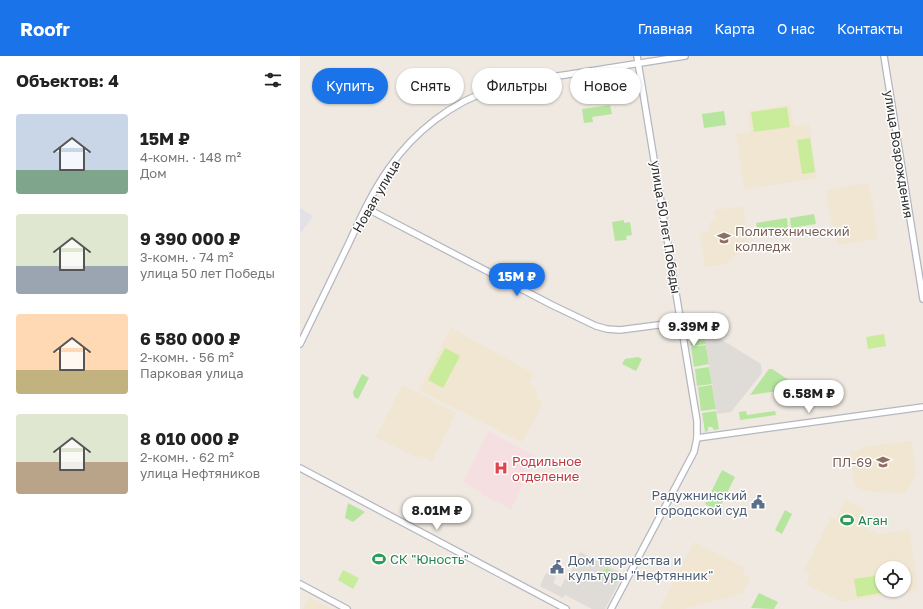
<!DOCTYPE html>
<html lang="ru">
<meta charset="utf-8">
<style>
:root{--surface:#fff;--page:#f6f6f6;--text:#222;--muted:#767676;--accent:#1a73e8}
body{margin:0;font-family:"Golos Text",sans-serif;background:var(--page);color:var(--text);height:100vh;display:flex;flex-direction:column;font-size:15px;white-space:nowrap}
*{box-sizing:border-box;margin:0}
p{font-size:13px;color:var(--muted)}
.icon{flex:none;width:22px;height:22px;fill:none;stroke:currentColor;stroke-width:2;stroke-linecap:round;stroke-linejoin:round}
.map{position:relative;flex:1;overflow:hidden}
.drawer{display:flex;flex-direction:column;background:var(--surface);width:300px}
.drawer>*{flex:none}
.banner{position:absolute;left:12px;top:12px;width:380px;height:36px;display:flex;gap:8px}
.controls{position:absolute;left:575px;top:505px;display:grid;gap:8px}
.controls a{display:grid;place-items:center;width:36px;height:36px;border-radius:50%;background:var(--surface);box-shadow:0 1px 3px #0004;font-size:20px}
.price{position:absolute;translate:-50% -34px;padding:0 9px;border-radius:14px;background:#fff;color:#222;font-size:13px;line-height:26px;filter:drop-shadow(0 1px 2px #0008)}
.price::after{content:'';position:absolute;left:50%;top:24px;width:12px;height:9px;margin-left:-6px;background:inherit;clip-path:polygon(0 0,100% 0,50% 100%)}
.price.active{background:var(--accent);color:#fff}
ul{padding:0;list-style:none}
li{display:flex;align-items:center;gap:12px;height:100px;padding:0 16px}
li span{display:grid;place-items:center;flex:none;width:112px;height:80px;border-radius:4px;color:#555}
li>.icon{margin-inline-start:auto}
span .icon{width:48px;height:48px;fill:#fffc;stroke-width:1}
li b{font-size:17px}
h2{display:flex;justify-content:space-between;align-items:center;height:48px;padding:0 16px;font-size:17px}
.tag{padding:0 14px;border-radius:18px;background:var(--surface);box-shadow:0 1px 3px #0004;font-size:14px;line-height:36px}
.tag.active{background:var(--accent);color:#fff}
header{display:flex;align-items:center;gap:24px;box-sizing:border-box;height:56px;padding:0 20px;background:var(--accent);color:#fff}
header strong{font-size:19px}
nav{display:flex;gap:22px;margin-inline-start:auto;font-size:14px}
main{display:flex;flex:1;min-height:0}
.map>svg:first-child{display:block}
</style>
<header>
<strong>Roofr</strong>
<nav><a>Главная</a><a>Карта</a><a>О нас</a><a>Контакты</a></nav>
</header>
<main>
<section class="drawer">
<h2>Объектов: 4<svg class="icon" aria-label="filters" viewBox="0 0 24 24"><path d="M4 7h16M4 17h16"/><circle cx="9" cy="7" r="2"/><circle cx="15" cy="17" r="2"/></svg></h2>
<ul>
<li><span style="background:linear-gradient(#c9d6e8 70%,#7fa58c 0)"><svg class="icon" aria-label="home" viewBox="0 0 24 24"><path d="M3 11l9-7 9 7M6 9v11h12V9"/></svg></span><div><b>15M ₽</b><p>4-комн. · 148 m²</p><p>Дом</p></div></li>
<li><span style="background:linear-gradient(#dfe7d0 65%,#9aa5b1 0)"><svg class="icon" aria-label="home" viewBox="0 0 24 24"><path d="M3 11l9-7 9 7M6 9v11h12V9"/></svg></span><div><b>9 390 000 ₽</b><p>3-комн. · 74 m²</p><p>улица 50 лет Победы</p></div></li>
<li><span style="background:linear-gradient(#ffd9b3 70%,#c2b280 0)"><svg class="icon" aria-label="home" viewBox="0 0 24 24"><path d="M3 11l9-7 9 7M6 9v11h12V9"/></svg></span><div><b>6 580 000 ₽</b><p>2-комн. · 56 m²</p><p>Парковая улица</p></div></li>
<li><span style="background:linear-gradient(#dfe7d0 60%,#b9a48a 0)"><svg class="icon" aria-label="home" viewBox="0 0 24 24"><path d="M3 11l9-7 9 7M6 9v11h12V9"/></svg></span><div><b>8 010 000 ₽</b><p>2-комн. · 62 m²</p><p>улица Нефтяников</p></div></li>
</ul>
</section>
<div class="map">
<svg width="623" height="553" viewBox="0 0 623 553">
<rect width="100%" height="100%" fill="#efe9e1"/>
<path fill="#e3e1e8" d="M0 152 13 160 0 178Z"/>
<g fill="#f0e6d1" fill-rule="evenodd">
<path d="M490 49 494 70 509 68 517 122 446 133 444 129 436 79 437 78 451 76 448 55Z"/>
<path d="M568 127 570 133 578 183 538 189 535 170H532L526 134Z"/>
<path d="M443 150 448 187 426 208 405 211 400 177 410 176 409 168 413 164H416L415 154Z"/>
<path d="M151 272 234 318 229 327 237 336V342L243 348 222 386 119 334Z"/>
<path d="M102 329 156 357 132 405 120 399 118 402 76 381Z"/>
<path d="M611 385 616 417 605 438 565 435 555 429 550 395 561 394 562 391Z"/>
<path d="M545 444 564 453 557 467 578 478 609 473 618 534 542 546 506 528 511 519 504 515 531 461 536 462ZM582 512H604V534H582Z"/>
<path d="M394 486 445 512 443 518 450 521 443 537 384 553H360Z"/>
<path d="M9 541 32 553H3Z"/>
</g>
<path fill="#f5dfe0" d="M188 375 237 401 211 453 181 438 182 436 166 428 164 424Z"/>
<g fill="#b6e59e">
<path d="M310 49 312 58 292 61 293 66 284 67 282 53Z"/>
<path d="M424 55 426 69 404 72 402 58Z"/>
<path d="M514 158 516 168 491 172 490 162Z"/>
<path d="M487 162 488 173 458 177 456 167Z"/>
<path d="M324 164V167L330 166 332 179 326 180 327 184 315 185 312 166Z"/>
<path d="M386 258 418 278V282L405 284 406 288 391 290Z"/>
<path d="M406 289 409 308 394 311 391 291Z"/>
<path d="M338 301 342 303 336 315 322 308 325 303Z"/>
<path d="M409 311 412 328 397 330 395 313Z"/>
<path d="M469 313H472L501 332 450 339Z"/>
<path d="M62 318 69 322 58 343 54 341 53 336Z"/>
<path d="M412 329 416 353 401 355 398 331Z"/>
<path d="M416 355 419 373 414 374 412 371H408V375L405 376 402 357Z"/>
<path d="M446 355 447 359 475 355 476 359 440 364 439 356Z"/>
<path d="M422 414 435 421 418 455 405 448Z"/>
<path d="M48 447 65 456 53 466 45 462Z"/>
<path d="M485 454 492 458 482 478 475 474Z"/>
<path d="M307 512 320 519 316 528 296 518V517Z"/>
<path d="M459 537 478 546 474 553 451 552Z"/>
</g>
<g fill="#c9ec9a">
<path d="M487 51 490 71 454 76 451 56Z"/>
<path d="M510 82 515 116 502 118 497 84Z"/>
<path d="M584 278 586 290 568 293 566 281Z"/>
<path d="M145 292 160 300 143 332 128 324Z"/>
<path d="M43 514 59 522 53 533 38 524Z"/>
<path d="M582 519V534H592V535L557 541 554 523Z"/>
</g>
<g fill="#dfdcd8" fill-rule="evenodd">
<path d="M419 282 461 308 462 317 431 356 417 358 405 284Z"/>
<path d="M280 496 321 517 323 519 305 553H292L265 539 263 542 240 530 246 517 256 521 253 527 261 531 265 523 267 524ZM307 512 320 519 316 528 296 518Z"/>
</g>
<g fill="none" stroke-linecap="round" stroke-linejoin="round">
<g stroke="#b4b7c1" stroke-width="8">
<g id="minor">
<path d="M584 0 623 243"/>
<path d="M66 152 252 249 296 270 307 273 320 274 381 266"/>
<path d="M0 288C16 255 32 222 48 189 60 163 72 136 89 112 114 76 152 46 194 33 219 25 246 22 271 18 309 12 347 6 385 0"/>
<path d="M397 382 623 351"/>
<path d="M0 412 266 553"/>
<path d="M0 528 47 553"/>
<path d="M311 553 394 396 397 382V365L337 0"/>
</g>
</g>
<use href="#minor" stroke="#fff" stroke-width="5.5"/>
</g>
<defs>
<g id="university-bare" transform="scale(1.08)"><path d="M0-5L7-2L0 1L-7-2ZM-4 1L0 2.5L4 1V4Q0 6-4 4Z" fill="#8d6e63" stroke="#fff" stroke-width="2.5" paint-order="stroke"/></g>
<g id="hospital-bare" transform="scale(1.08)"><path d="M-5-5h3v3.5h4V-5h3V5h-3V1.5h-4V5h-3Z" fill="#e0444e" stroke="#fff" stroke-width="2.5" paint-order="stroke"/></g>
<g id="civic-bare" transform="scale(1.08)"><path d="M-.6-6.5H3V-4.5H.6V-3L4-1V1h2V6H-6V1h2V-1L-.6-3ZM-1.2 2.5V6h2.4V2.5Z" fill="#5c6f8a" stroke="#fff" stroke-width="2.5" paint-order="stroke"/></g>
<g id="stadium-bare" transform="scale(1.08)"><path d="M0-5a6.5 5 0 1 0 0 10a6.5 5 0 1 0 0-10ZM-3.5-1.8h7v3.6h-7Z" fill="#2e9e5b" stroke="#fff" stroke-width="2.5" paint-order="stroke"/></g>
</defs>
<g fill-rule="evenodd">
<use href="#university-bare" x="424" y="182"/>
<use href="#university-bare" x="583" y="406"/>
<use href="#hospital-bare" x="201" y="412"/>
<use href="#civic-bare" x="458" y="446"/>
<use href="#stadium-bare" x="547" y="464"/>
<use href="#stadium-bare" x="79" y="503"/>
<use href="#civic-bare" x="257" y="511"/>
</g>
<g text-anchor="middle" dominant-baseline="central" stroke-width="3" stroke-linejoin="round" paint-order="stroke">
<g font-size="13" fill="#2e2e2e" stroke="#fff">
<text transform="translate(599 98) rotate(81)">улица Возрождения</text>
<text transform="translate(76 140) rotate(-60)">Новая улица</text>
<text transform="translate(366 171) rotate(81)">улица 50 лет Победы</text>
</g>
<g font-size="13" fill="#785e54" stroke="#fff" text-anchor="start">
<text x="435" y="175">Политехнический<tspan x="435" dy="15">колледж</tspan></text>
<text x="572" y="406" text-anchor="end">ПЛ-69</text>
</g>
<g font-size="13" fill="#be3a42" stroke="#fff" text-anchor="start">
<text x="212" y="405">Родильное<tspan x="212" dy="15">отделение</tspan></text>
</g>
<g font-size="13" fill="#4e5e75" stroke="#fff" text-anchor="end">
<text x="447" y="439">Радужнинский<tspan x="447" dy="15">городской суд</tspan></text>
<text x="268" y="504" text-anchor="start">Дом творчества и<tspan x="268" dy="15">культуры "Нефтянник"</tspan></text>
</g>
<g font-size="13" fill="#27864d" stroke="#fff" text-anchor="start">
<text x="558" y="464">Аган</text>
<text x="90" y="503">СК "Юность"</text>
</g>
</g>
</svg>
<div class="controls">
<a><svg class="icon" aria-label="locate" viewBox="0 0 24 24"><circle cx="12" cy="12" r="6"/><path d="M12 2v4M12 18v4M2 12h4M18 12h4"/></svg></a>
</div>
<b class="price active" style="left:217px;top:241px">15M ₽</b>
<b class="price" style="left:394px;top:291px">9.39M ₽</b>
<b class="price" style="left:509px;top:358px">6.58M ₽</b>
<b class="price" style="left:137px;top:475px">8.01M ₽</b>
<div class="banner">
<a class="tag active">Купить</a>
<a class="tag">Снять</a>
<a class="tag">Фильтры</a>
<a class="tag">Новое</a>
</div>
</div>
</main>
